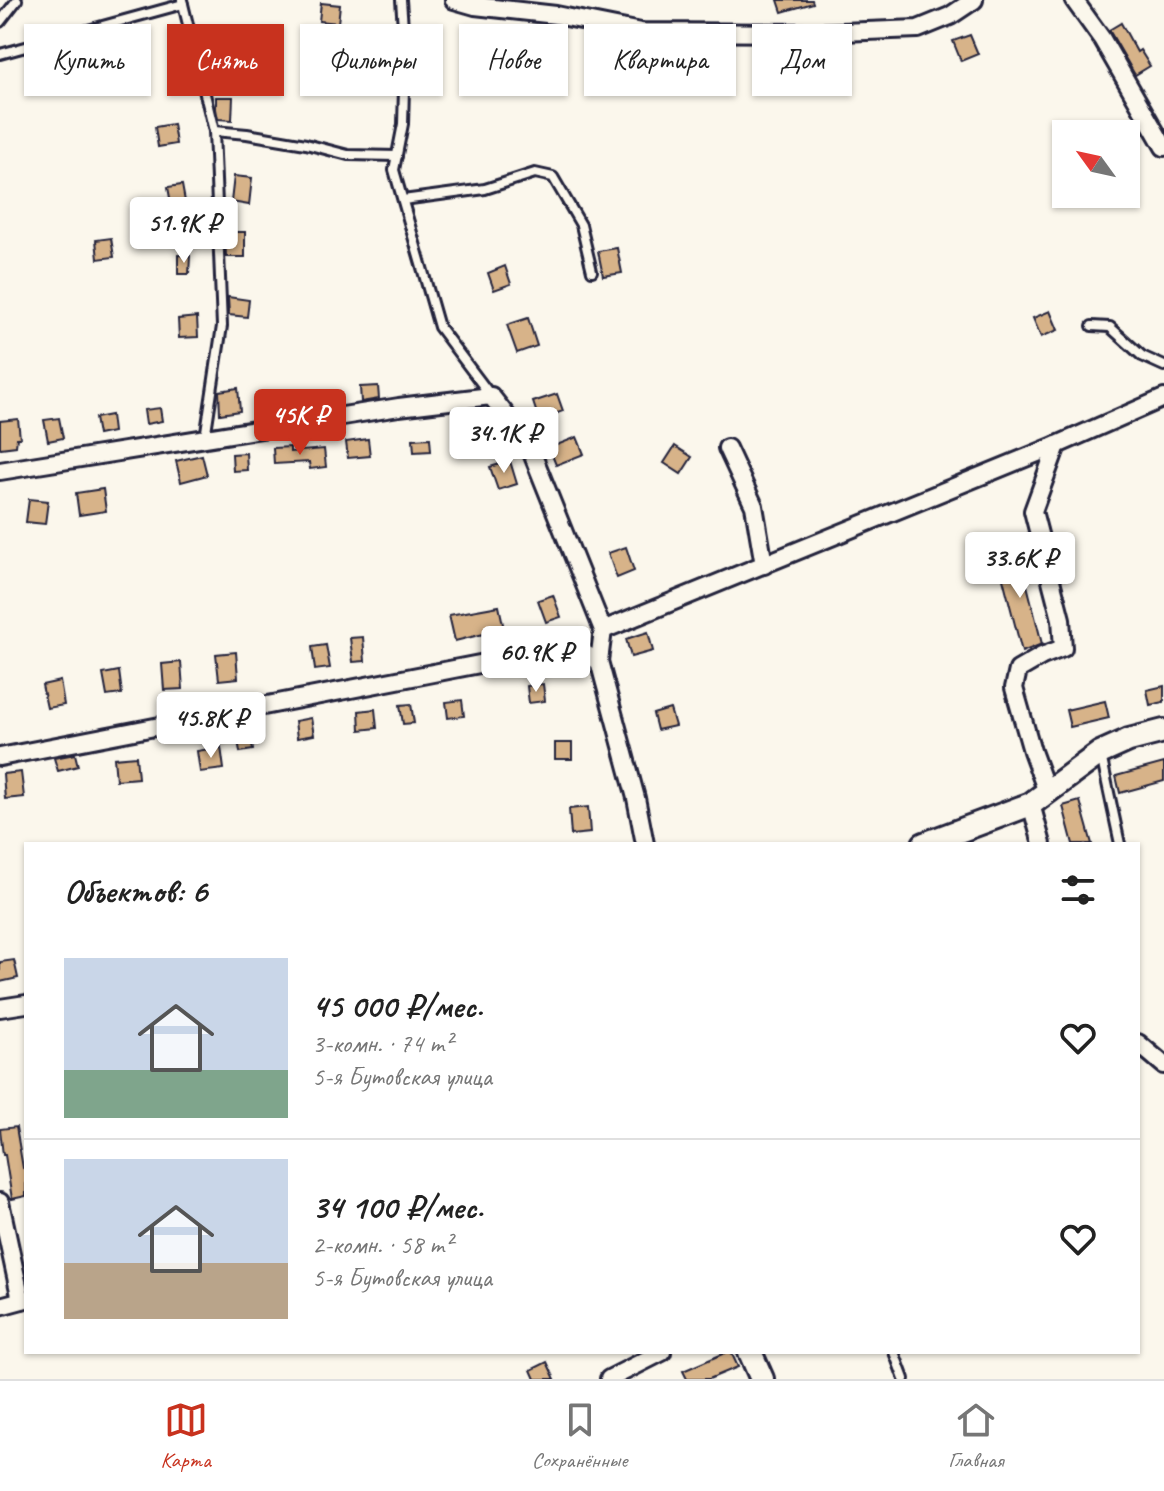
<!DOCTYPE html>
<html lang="ru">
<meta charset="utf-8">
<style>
:root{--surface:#fff;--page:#f2f2f2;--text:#222;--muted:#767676;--line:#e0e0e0;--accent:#c8321e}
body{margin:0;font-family:Caveat,sans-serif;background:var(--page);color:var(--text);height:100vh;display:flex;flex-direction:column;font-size:30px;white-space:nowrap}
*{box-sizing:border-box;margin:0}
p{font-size:26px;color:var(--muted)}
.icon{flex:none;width:44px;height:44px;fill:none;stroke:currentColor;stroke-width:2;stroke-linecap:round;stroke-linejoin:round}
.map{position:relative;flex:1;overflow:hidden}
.panel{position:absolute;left:24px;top:842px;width:1116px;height:512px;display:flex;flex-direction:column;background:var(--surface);border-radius:0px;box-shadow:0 2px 6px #0004}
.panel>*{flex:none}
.top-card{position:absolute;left:24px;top:24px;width:1116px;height:72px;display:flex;gap:16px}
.needle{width:52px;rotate:303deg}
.controls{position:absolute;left:1052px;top:120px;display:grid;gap:16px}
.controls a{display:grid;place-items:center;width:88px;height:88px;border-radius:0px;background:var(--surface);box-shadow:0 2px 6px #0004;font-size:40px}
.price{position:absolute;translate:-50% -68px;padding:0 18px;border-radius:8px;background:#fff;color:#222;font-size:26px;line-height:52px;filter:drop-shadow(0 2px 4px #0008)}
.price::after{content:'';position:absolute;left:50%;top:48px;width:24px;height:18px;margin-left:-12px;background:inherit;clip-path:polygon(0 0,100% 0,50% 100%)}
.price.active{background:var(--accent);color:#fff}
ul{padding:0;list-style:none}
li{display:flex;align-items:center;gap:24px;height:200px;padding:0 40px}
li+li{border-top:2px solid var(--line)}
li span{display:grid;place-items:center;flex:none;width:224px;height:160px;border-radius:0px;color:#555}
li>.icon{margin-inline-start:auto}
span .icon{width:96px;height:96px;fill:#fffc;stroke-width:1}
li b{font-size:34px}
h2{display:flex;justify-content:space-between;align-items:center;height:96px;padding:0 40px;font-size:34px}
.pill{padding:0 28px;border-radius:0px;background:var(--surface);box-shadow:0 2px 6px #0004;font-size:28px;line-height:72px}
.pill.active{background:var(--accent);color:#fff}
.dock{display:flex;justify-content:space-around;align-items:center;height:112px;border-top:2px solid var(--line);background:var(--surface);font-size:22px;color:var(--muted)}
.dock a{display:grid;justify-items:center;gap:4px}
.dock .active{color:var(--accent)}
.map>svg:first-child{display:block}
</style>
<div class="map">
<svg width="1164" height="1379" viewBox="0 0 1164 1379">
<rect width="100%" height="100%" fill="#fbf7ec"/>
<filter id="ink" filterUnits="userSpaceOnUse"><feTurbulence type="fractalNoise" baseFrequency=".0125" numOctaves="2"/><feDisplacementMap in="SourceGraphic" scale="16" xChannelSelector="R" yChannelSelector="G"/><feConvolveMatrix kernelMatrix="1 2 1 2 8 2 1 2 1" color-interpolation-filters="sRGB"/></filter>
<g filter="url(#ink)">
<g fill="#d7b389" stroke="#22223b" stroke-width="2">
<path d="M778 0H812L813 3 782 12Z"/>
<path d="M321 3 340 5 338 23 319 21Z"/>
<path d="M1121 23 1137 52 1140 50 1150 66 1135 75 1109 30Z"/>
<path d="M143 35 147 50 131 55 127 40Z"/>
<path d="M970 35 978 54 961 61 953 41Z"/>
<path d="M68 53 74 78 54 83 48 58Z"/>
<path d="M216 97H233L232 120 218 119 216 109Z"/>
<path d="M173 124 176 144 158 147 155 127Z"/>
<path d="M234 176 252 178 249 205 231 202Z"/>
<path d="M182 185 186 207 172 209 168 187Z"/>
<path d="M225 232H245V257H226Z"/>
<path d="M111 238 114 257 98 259 96 240Z"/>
<path d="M617 248 622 273 603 276 598 251Z"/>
<path d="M178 255 190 256 189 274H178Z"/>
<path d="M505 266 511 284 494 290 488 273Z"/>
<path d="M228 297 249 300 247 317 229 315Z"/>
<path d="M1050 311 1058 330 1041 337 1033 318Z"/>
<path d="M197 317 198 337 179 338 178 319Z"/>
<path d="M528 318 537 346 517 353 507 325Z"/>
<path d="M378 386 379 399 361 402 360 387Z"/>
<path d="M238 388 240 411 220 414 219 391Z"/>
<path d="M557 394 563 411 539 420 533 402Z"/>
<path d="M160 408 162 421 146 424 144 410Z"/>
<path d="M469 410 474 438 460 440 455 413Z"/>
<path d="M111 415 113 432 98 435 95 418Z"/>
<path d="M59 418 63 438 48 441 44 420Z"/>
<path d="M18 419 20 438H17L16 446 0 448V421Z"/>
<path d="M577 437 584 454 556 465 549 448Z"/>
<path d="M430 438 431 451 414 452 413 439Z"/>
<path d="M368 439 370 456 348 458 346 442Z"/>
<path d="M675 446 692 457 681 474 664 463Z"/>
<path d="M290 447V452L324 449 326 467 310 469 309 462 274 464 273 448Z"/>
<path d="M246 453 247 470 233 471 232 454Z"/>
<path d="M202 455 207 475 181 482 176 461Z"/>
<path d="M510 461 517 484 498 490 490 467Z"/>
<path d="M103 489 106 511 79 515 76 493Z"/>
<path d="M29 499 48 501 45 524 26 522Z"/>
<path d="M626 547 634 571 617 578 608 553Z"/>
<path d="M1018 550 1042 644 1022 652 997 555Z"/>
<path d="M553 595 561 617 546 622 538 600Z"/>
<path d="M499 606 504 629 455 641 449 615Z"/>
<path d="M648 632 653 651 631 657 626 639Z"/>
<path d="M363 637 365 661 353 662 350 638Z"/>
<path d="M326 645 330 668 315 670 312 647Z"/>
<path d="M236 652 238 678 219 680 216 654Z"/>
<path d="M181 662 183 689 164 690 162 664Z"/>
<path d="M119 671 122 694 107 696 103 674Z"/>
<path d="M60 681 64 705 47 708 42 685Z"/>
<path d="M543 684 545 701 529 703 527 686Z"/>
<path d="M1164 686V702L1150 705 1147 690Z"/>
<path d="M462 700 464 716 448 718 446 702Z"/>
<path d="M1105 701 1109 718 1070 727 1066 710Z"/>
<path d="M411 704 414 723 403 724 400 705Z"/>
<path d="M375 709 377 728 360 730 359 711Z"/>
<path d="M670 709 675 726 657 730 653 714Z"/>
<path d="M311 718 314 735 297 738 295 721Z"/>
<path d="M249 726 253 750 240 752 236 728Z"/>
<rect x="555" y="743" width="17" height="16"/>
<path d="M221 747 224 769 200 772 197 751Z"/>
<path d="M75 754 78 766 58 771 54 758Z"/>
<path d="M136 756 138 778 116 780 114 758Z"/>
<path d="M1164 763V781L1120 793 1116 776Z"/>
<path d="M21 772 24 797 5 799 3 774Z"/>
<path d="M1080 801 1092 844H1073L1063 806Z"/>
<path d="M588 807 590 833 571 835 569 809Z"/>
<path d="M14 960 18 978 0 982V962Z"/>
<path d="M16 1127 23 1168 26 1167V1196L12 1199 5 1155H3L0 1129Z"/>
<path d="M727 1352H731L738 1367 709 1379H687L683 1371Z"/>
<path d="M547 1362 555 1379H535L531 1370Z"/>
</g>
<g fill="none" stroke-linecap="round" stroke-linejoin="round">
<g stroke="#22223b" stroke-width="14">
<g id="lane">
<path d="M182 0 214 131 222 326 205 438"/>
<path d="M401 0 405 54 403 124 394 170 439 327 491 396"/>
<path d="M0 22 17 0"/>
<path d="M0 54 183 4"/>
<path d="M214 131 247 134 306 144 348 155 397 156"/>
<path d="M403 200 485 189 535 173 553 177 581 225 592 271"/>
<path d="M1092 326 1110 327 1142 356 1164 366"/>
<path d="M1101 755 1120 844"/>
<path d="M894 1352 904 1379"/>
</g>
</g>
<g stroke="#22223b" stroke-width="22">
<g id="street">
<path d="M454 0 475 6 556 15 641 32 815 33 918 29 950 16 974 0"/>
<path d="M1074 0 1102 39 1164 147"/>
<path d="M727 448 754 506 764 565"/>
<path d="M0 471 399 407 491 396 528 443 603 630 599 661 636 798 645 844"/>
<path d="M603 630 1057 445 1164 398"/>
<path d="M0 757 557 649 579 651 599 661"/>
<path d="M1047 792 1032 751 1014 688 1018 670 1042 656 1063 648 1061 619 1033 511 1057 445"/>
<path d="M1031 804 1042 844"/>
<path d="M0 1008 26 1004"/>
<path d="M1138 1043 1164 1065"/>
<path d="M0 1202 21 1300"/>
<path d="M0 1306 26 1299"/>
<path d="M609 1379 662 1352"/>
</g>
</g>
<g stroke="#22223b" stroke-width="28">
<g id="secondary">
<path d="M924 844 1031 804 1100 753 1129 740 1164 731"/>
<path d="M750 1352 762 1379"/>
</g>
</g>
<use href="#lane" stroke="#fbf7ec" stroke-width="8"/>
<use href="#street" stroke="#fbf7ec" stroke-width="16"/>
<use href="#secondary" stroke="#fbf7ec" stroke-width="22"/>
</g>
</g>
</svg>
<div class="controls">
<a><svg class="needle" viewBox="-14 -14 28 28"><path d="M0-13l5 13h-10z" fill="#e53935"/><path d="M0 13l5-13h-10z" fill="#767676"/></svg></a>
</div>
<b class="price" style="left:184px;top:265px">51.9K ₽</b>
<b class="price active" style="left:300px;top:457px">45K ₽</b>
<b class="price" style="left:504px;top:475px">34.1K ₽</b>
<b class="price" style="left:1020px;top:600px">33.6K ₽</b>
<b class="price" style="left:536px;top:694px">60.9K ₽</b>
<b class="price" style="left:211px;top:760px">45.8K ₽</b>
<div class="top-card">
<a class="pill">Купить</a>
<a class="pill active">Снять</a>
<a class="pill">Фильтры</a>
<a class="pill">Новое</a>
<a class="pill">Квартира</a>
<a class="pill">Дом</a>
</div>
<section class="panel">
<h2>Объектов: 6<svg class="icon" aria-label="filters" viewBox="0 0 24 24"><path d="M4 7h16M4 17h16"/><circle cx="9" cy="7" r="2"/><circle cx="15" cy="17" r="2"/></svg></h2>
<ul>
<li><span style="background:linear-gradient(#c9d6e8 70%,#7fa58c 0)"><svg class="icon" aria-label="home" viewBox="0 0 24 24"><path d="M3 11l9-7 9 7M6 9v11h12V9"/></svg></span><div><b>45 000 ₽/мес.</b><p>3-комн. · 74 m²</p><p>5-я Бутовская улица</p></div><svg class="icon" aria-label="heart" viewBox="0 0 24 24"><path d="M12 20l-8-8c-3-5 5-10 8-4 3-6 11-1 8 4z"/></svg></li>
<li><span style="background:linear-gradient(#c9d6e8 65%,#b9a48a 0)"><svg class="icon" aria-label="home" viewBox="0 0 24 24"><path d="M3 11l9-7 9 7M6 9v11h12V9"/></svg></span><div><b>34 100 ₽/мес.</b><p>2-комн. · 58 m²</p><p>5-я Бутовская улица</p></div><svg class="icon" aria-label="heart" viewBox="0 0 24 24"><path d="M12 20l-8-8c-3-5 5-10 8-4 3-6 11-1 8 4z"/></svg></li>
</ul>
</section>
</div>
<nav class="dock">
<a class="active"><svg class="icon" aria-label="map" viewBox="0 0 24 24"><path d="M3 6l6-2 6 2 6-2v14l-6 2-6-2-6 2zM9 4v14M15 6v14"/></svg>Карта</a>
<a><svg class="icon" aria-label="saved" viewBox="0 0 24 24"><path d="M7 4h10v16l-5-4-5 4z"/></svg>Сохранённые</a>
<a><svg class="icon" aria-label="home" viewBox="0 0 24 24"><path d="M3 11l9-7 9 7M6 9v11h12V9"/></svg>Главная</a>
</nav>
